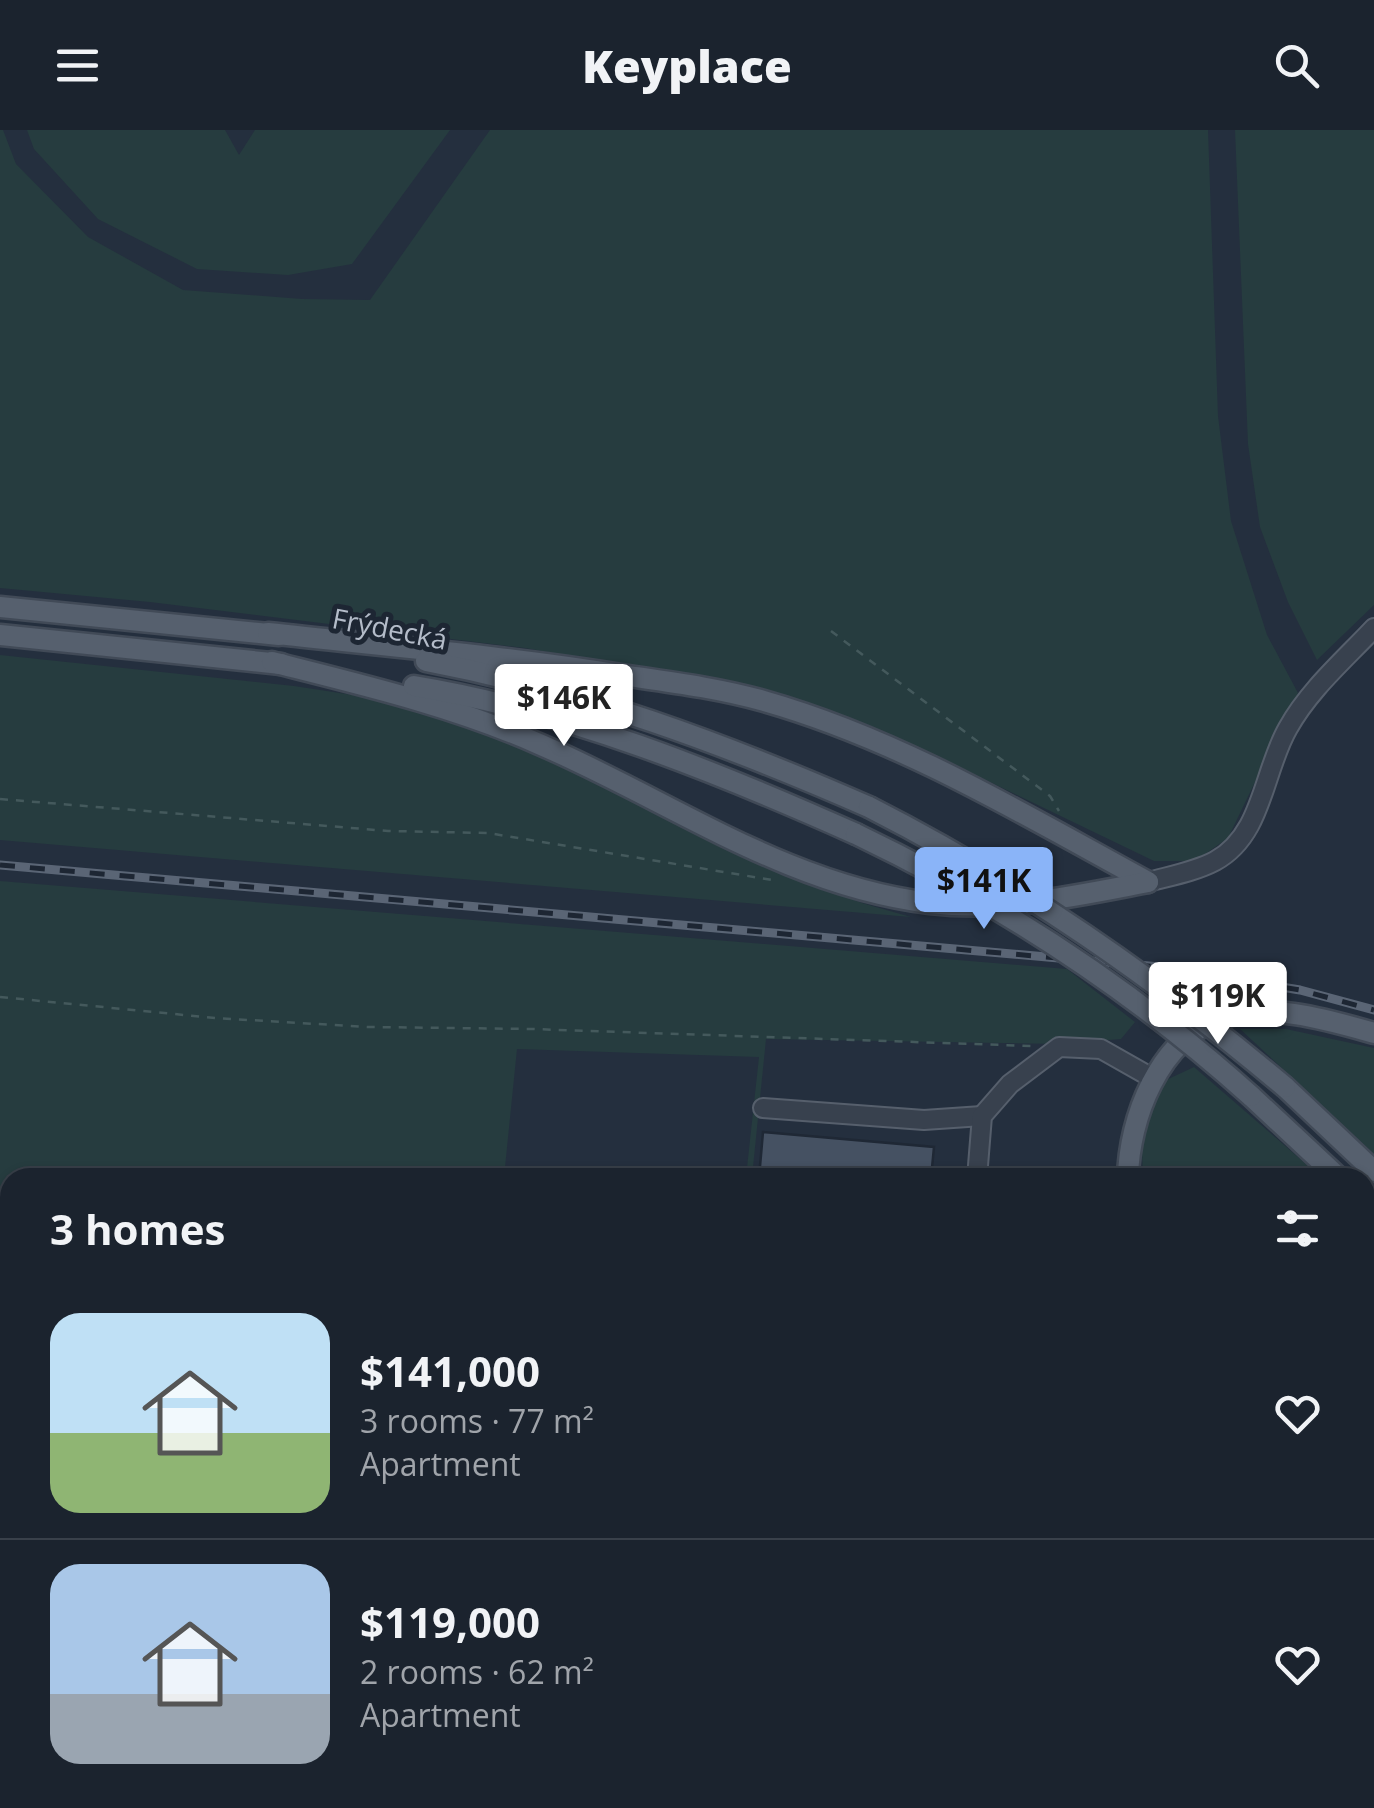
<!DOCTYPE html>
<meta charset="utf-8">
<style>
:root{--surface:#1b232e;--page:#282f3a;--text:#f1f3f6;--muted:#a0a4aa;--line:#39404a;--accent:#8ab4f8}
body{margin:0;font-family:"Open Sans",sans-serif;background:var(--page);color:var(--text);height:100vh;display:flex;flex-direction:column;font-size:38px;white-space:nowrap}
*{box-sizing:border-box;margin:0}
p{font-size:32px;color:var(--muted)}
.icon{flex:none;width:55px;height:55px;fill:none;stroke:currentColor;stroke-width:2;stroke-linecap:round;stroke-linejoin:round}
.map{position:relative;flex:1;overflow:hidden}
.drawer{position:absolute;left:0px;top:1038px;width:1375px;height:642px;display:flex;flex-direction:column;background:var(--surface);border-radius:30px 30px 0 0;box-shadow:0 2px 8px #0004,0 0 0 2px var(--line)}
.drawer>*{flex:none}
.price{position:absolute;translate:-50% -85px;padding:0 22px;border-radius:10px;background:#fff;color:#222;font-size:32px;line-height:65px;filter:drop-shadow(0 2px 5px #0008)}
.price::after{content:'';position:absolute;left:50%;top:60px;width:30px;height:22px;margin-left:-15px;background:inherit;clip-path:polygon(0 0,100% 0,50% 100%)}
.price.current{background:var(--accent);color:#111}
ul{padding:0;list-style:none}
li{display:flex;align-items:center;gap:30px;height:250px;padding:0 50px}
li+li{border-top:2px solid var(--line)}
li span{display:grid;place-items:center;flex:none;width:280px;height:200px;border-radius:30px;color:#555}
li>.icon{margin-inline-start:auto}
span .icon{width:120px;height:120px;fill:#fffc;stroke-width:1}
li b{font-size:42px}
h2{display:flex;justify-content:space-between;align-items:center;height:120px;padding:0 50px;font-size:42px}
header{display:flex;justify-content:space-between;align-items:center;height:130px;padding:0 50px;background:var(--surface);font-size:45px;font-weight:800}
.map>svg:first-child{display:block}
</style>
<header><svg class="icon" aria-label="menu" viewBox="0 0 24 24"><path d="M4 6h16M4 12h16M4 18h16"/></svg>Keyplace<svg class="icon" aria-label="search" viewBox="0 0 24 24"><circle cx="10" cy="10" r="6"/><path d="M15 15l6 6"/></svg></header>
<div class="map">
<svg width="1374" height="1678" viewBox="0 0 1374 1678">
<rect width="100%" height="100%" fill="#242f3e"/>
<g fill="#263c3f">
<path d="M0 0H3L16 34 88 107 183 160 302 169 370 170 490 0H1208L1218 286 1231 391 1267 505 1298 563 1228 708 1195 731H1154L934 625 778 563 525 518 150 472 0 458Z"/>
<path d="M27 0H225L239 25 255 0H450L352 134 288 145 197 139 98 89 34 19Z"/>
<path d="M1235 0H1374V475L1317 530 1288 472 1260 397 1248 314Z"/>
<path d="M0 525 294 556 392 571 455 587 797 748 862 773 911 787 0 710Z"/>
<path d="M0 751 1067 839 1135 892 1121 909 1059 914 766 909 752 1047H746L759 927 517 919 504 1047 10 1048V1670H1018L1020 1678H0Z"/>
<path d="M1240 899H1286L1374 918V1024Z"/>
<path d="M1194 937 1321 1047H1143L1141 999 1162 952Z"/>
<path d="M1365 1089 1374 1099V1346L1365 1343Z"/>
<path d="M1365 1369 1374 1373V1549L1365 1547Z"/>
</g>
<path fill="#455162" stroke="#1f2835" stroke-width="2.5" d="M763 1002 934 1017 931 1048H759Z"/>
<g fill="none" stroke-linecap="round" stroke-linejoin="round">
<g stroke="#565f6c" stroke-width="22">
<g id="minor">
<path d="M1148 752C1170 746 1194 742 1215 731 1263 705 1263 641 1288 598 1309 560 1345 529 1374 498"/>
<path d="M763 978 924 990 982 986"/>
<path d="M977 1048 982 986 1010 954 1059 917 1101 919 1154 949"/>
<path d="M1247 1670 1261 1678"/>
</g>
</g>
<g stroke="#414a57" stroke-width="25">
<g id="major">
<path d="M0 477 279 505"/>
<path d="M268 503C386 516 505 526 622 545 670 552 718 558 764 571 901 610 1023 684 1148 752"/>
<path d="M0 505 281 534"/>
<path d="M426 531C583 561 723 613 869 677"/>
<path d="M272 532C363 555 453 576 539 614 669 670 787 756 930 773 1004 782 1075 766 1148 752"/>
<path d="M414 556C567 581 715 641 856 704"/>
<path d="M1285 957 1374 1041"/>
<path d="M1251 966 1339 1048"/>
<path d="M1128 1048C1129 988 1159 909 1221 888 1268 872 1328 890 1374 903"/>
<path d="M1365 1071 1374 1079"/>
<path d="M1365 1357 1374 1360"/>
</g>
</g>
<g stroke="#44595c" stroke-width="2.5" stroke-dasharray="8 8" stroke-linecap="butt">
<path d="M831 501 1050 666 1059 681"/>
<path d="M0 669 388 701 488 703 778 751"/>
<path d="M0 867 215 888 368 897 532 899 1032 916"/>
<path d="M0 1487 10 1488"/>
<path d="M0 1614 10 1620"/>
<path d="M87 1670 99 1678"/>
<path d="M940 1670 946 1678"/>
</g>
<use href="#minor" stroke="#38414e" stroke-width="18"/>
<use href="#major" stroke="#56606e" stroke-width="20"/>
<g stroke="#5a6575" stroke-width="9">
<path id="rail" d="M0 735 1160 837 1300 860 1374 880"/>
</g>
<use href="#rail" stroke="#1d2633" stroke-width="5" stroke-dasharray="15" stroke-linecap="butt"/>
<g stroke="#414a57" stroke-width="25" stroke-linecap="butt">
<g id="major-bridge">
<path d="M869 677C1022 755 1154 847 1285 957"/>
<path d="M856 704C1000 773 1132 859 1251 966"/>
</g>
</g>
<use href="#major-bridge" stroke="#56606e" stroke-width="20"/>
</g>
<g text-anchor="middle" dominant-baseline="central" stroke-width="10" stroke-linejoin="round" paint-order="stroke">
<g font-size="28" fill="#b4bcc9" stroke="#1d2633">
<text transform="translate(390 498) rotate(11)">Frýdecká</text>
</g>
</g>
</svg>
<b class="price" style="left:564px;top:619px">$146K</b>
<b class="price current" style="left:984px;top:802px">$141K</b>
<b class="price" style="left:1218px;top:917px">$119K</b>
<section class="drawer">
<h2>3 homes<svg class="icon" aria-label="filters" viewBox="0 0 24 24"><path d="M4 7h16M4 17h16"/><circle cx="9" cy="7" r="2"/><circle cx="15" cy="17" r="2"/></svg></h2>
<ul>
<li><span style="background:linear-gradient(#bfe0f5 60%,#8fb573 0)"><svg class="icon" aria-label="home" viewBox="0 0 24 24"><path d="M3 11l9-7 9 7M6 9v11h12V9"/></svg></span><div><b>$141,000</b><p>3 rooms · 77 m²</p><p>Apartment</p></div><svg class="icon" aria-label="heart" viewBox="0 0 24 24"><path d="M12 20l-8-8c-3-5 5-10 8-4 3-6 11-1 8 4z"/></svg></li>
<li><span style="background:linear-gradient(#a9c7e8 65%,#9aa5b1 0)"><svg class="icon" aria-label="home" viewBox="0 0 24 24"><path d="M3 11l9-7 9 7M6 9v11h12V9"/></svg></span><div><b>$119,000</b><p>2 rooms · 62 m²</p><p>Apartment</p></div><svg class="icon" aria-label="heart" viewBox="0 0 24 24"><path d="M12 20l-8-8c-3-5 5-10 8-4 3-6 11-1 8 4z"/></svg></li>
</ul>
</section>
</div>
